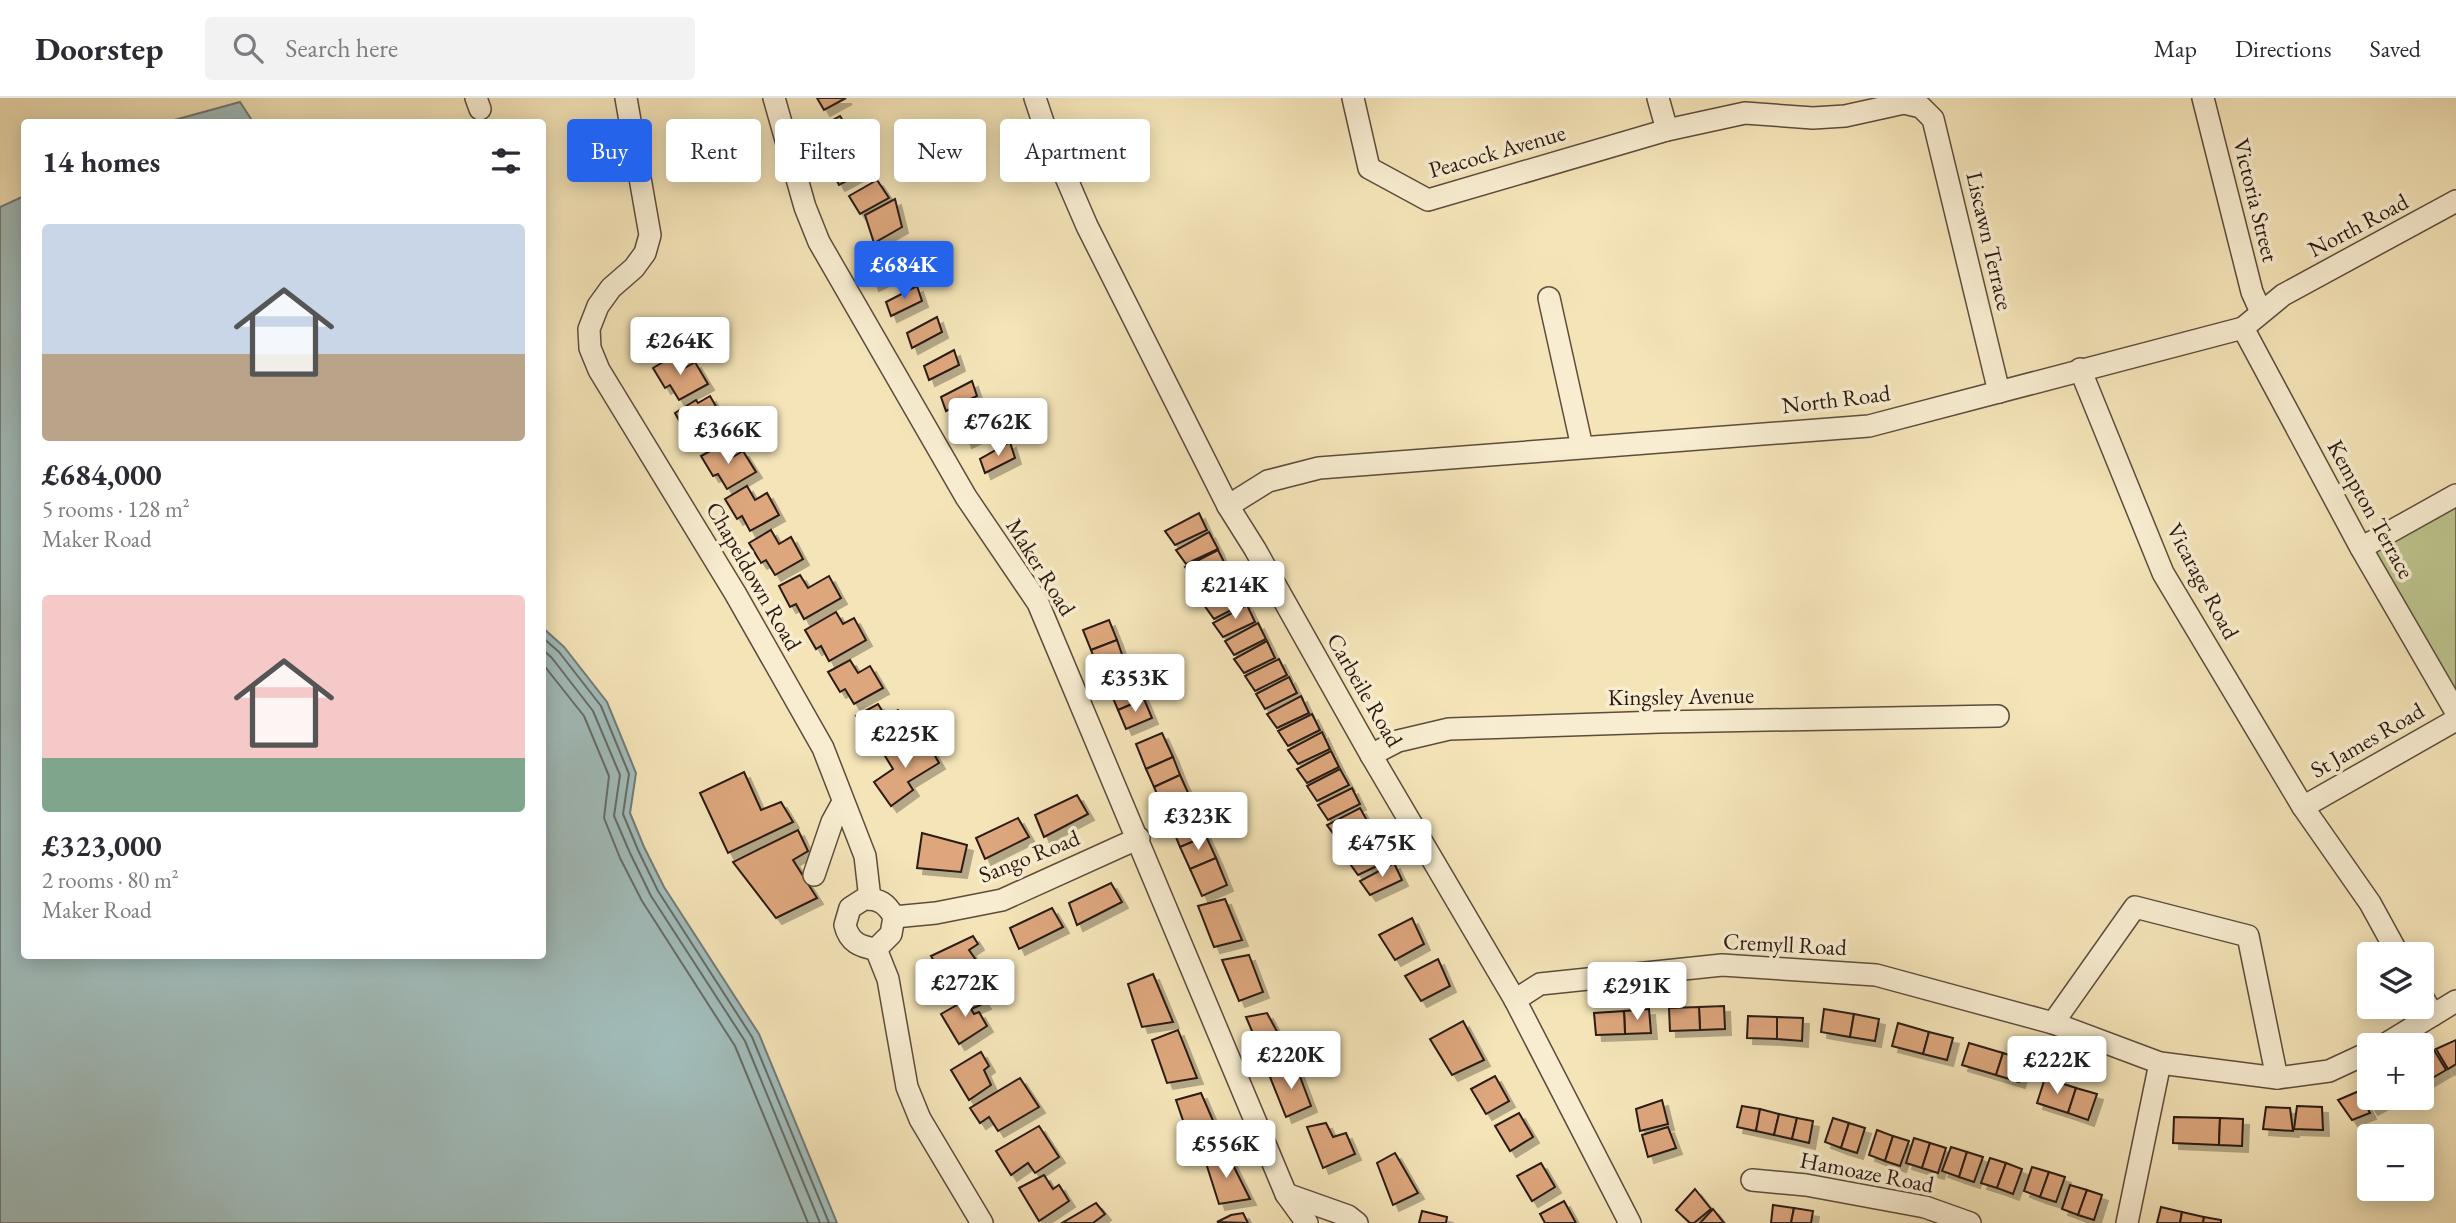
<!DOCTYPE html>
<meta charset="utf-8">
<style>
:root{--surface:#fff;--page:#f2f2f3;--text:#2b2b33;--muted:#7c7c81;--line:#e1e1e2;--accent:#2563eb}
body{margin:0;font-family:"EB Garamond",serif;background:var(--page);color:var(--text);height:100vh;display:flex;flex-direction:column;font-size:26px;white-space:nowrap}
*{box-sizing:border-box;margin:0}
p{font-size:23px;color:var(--muted)}
.icon{flex:none;width:38px;height:38px;fill:none;stroke:currentColor;stroke-width:2;stroke-linecap:round;stroke-linejoin:round}
.map{position:relative;flex:1;overflow:hidden}
.drawer{position:absolute;left:21px;top:21px;width:525px;height:840px;display:flex;flex-direction:column;background:var(--surface);border-radius:7px;box-shadow:0 4px 18px #0003}
.drawer>*{flex:none}
.top-card{position:absolute;left:567px;top:21px;width:665px;height:63px;display:flex;gap:14px}
.tools{position:absolute;left:2357px;top:844px;display:grid;gap:14px}
.tools a{display:grid;place-items:center;width:77px;height:77px;border-radius:7px;background:var(--surface);box-shadow:0 4px 18px #0003;font-size:35px}
.price{position:absolute;translate:-50% -60px;padding:0 16px;border-radius:7px;background:#fff;color:#222;font-size:23px;line-height:46px;filter:drop-shadow(0 2px 4px #0008)}
.price::after{content:'';position:absolute;left:50%;top:42px;width:21px;height:16px;margin-left:-10px;background:inherit;clip-path:polygon(0 0,100% 0,50% 100%)}
.price.current{background:var(--accent);color:#fff}
ul{padding:0;list-style:none}
li{display:grid;align-content:center;gap:14px;height:371px;padding:0 21px}
li span{display:grid;place-items:center;height:217px;border-radius:7px;color:#555}
li>.icon{margin-inline-start:auto}
span .icon{width:126px;height:126px;fill:#fffc;stroke-width:1}
li b{font-size:30px}
h2{display:flex;justify-content:space-between;align-items:center;height:84px;padding:0 21px;font-size:30px}
.chip{padding:0 24px;border-radius:7px;background:var(--surface);box-shadow:0 4px 18px #0003;font-size:24px;line-height:63px}
.chip.current{background:var(--accent);color:#fff}
header{display:flex;align-items:center;gap:42px;box-sizing:border-box;height:98px;padding:0 35px;background:var(--surface);border-bottom:2px solid var(--line)}
header strong{font-size:33px}
nav{display:flex;gap:38px;margin-inline-start:auto;font-size:24px}
.search{width:490px;height:63px;background:var(--page);display:flex;align-items:center;gap:18px;box-sizing:border-box;padding:0 24px;border-radius:7px;color:var(--muted);font-size:26px}
.map>svg:first-child{display:block}
</style>
<header>
<strong>Doorstep</strong>
<div class="search"><svg class="icon" aria-label="search" viewBox="0 0 24 24"><circle cx="10" cy="10" r="6"/><path d="M15 15l6 6"/></svg>Search here</div>
<nav><a>Map</a><a>Directions</a><a>Saved</a></nav>
</header>
<div class="map">
<svg width="2456" height="1125" viewBox="0 0 2456 1125">
<defs>
<filter id="shadow"><feDropShadow dx="6" dy="6" stdDeviation="0" flood-color="#0004"/></filter>
</defs>
<rect width="100%" height="100%" fill="#f4e4b8"/>
<filter id="stains"><feTurbulence type="fractalNoise" baseFrequency=".00286" numOctaves="4"/><feColorMatrix values="0 0 0 0 .2 0 0 0 0 .09 0 0 0 0 .02 0 0 0 .5 -.17"/></filter>
<radialGradient id="worn" r=".72"><stop offset=".6" stop-color="#630" stop-opacity="0"/><stop offset="1" stop-color="#630" stop-opacity=".3"/></radialGradient>
<path fill="#bcc48e" stroke="#746f50" stroke-width="2" d="M2456 401V606L2366 451Z"/>
<g fill="#a1bcba" stroke="#727b77" stroke-width="2">
<path d="M240 4 253 24H167Z"/>
<path d="M24 98V858H542L543 530 564 549 607 604 636 675 630 715 644 749 664 789 759 936 837 1125H0V109Z"/>
</g>
<g fill="none" stroke-linecap="round" stroke-linejoin="round">
<g stroke="#666b66" stroke-width="2">
<path d="M542 539 559 554 601 608 629 676 623 716 638 752 658 793 752 939 829 1125"/>
<path d="M542 551 552 560 593 613 620 677 614 718 630 755 651 798 745 943 820 1125"/>
<path d="M542 565 584 618 609 678 604 720 620 760 642 803 735 948 808 1125"/>
</g>
</g>
<g fill="#dda67d" stroke="#2b1a12" stroke-width="2" filter="url(#shadow)">
<path d="M817 0H846L824 12Z"/>
<path d="M840 18 852 37 822 53 812 34Z"/>
<path d="M857 52 869 71 839 87 829 68Z"/>
<path d="M877 82 889 100 860 116 849 98Z"/>
<path d="M895 101 902 129 874 145 865 117Z"/>
<path d="M898 156 903 172 873 187 868 173Z"/>
<path d="M917 188 922 203 891 218 886 204Z"/>
<path d="M937 219 942 234 912 250 907 235Z"/>
<path d="M954 252 959 267 929 282 924 268Z"/>
<path d="M675 257 683 271 695 264 708 286 679 302 670 287 665 290 653 270Z"/>
<path d="M972 283 977 298 946 313 941 299Z"/>
<path d="M710 298 729 331 700 347 692 332 686 335 675 315 696 302 698 305Z"/>
<path d="M991 314 996 329 966 344 961 330Z"/>
<path d="M1010 344 1015 360 985 375 980 361Z"/>
<path d="M723 346 731 360 743 353 756 374 727 391 718 376 713 378 701 358Z"/>
<path d="M747 388 755 402 767 395 779 417 750 433 742 418 737 421 725 401Z"/>
<path d="M1199 415 1207 432 1175 447 1165 433Z"/>
<path d="M771 432 779 446 791 439 803 461 775 477 766 462 761 465 749 445Z"/>
<path d="M1209 434 1218 451 1186 466 1176 452Z"/>
<path d="M1218 452 1226 468 1195 484 1185 469Z"/>
<path d="M1228 470 1236 486 1204 502 1194 487Z"/>
<path d="M800 477 808 490 829 478 841 500 804 521 796 506 790 509 779 488Z"/>
<path d="M1237 489 1245 505 1214 521 1204 507Z"/>
<path d="M1247 507 1255 524 1223 539 1213 525Z"/>
<path d="M836 514 843 526 854 520 866 542 829 563 821 548 816 551 805 532Z"/>
<path d="M1109 522 1117 542 1091 552 1083 532Z"/>
<path d="M1258 525 1266 541 1234 557 1225 543Z"/>
<path d="M1117 542 1125 565 1100 575 1091 552Z"/>
<path d="M1267 543 1275 560 1244 575 1234 561Z"/>
<path d="M1279 561 1287 577 1255 593 1245 578Z"/>
<path d="M850 562 858 575 870 568 883 590 854 606 845 591 840 594 828 574Z"/>
<path d="M1133 575 1144 601 1118 612 1107 586Z"/>
<path d="M1289 579 1297 595 1265 611 1256 596Z"/>
<path d="M1301 598 1309 615 1277 630 1267 616Z"/>
<path d="M1144 601 1152 620 1126 631 1118 612Z"/>
<path d="M878 606 886 619 898 612 911 634 882 650 873 635 868 638 856 618Z"/>
<path d="M1312 616 1320 632 1288 648 1278 633Z"/>
<path d="M1322 634 1330 651 1298 666 1288 652Z"/>
<path d="M1162 635 1173 659 1146 671 1136 646Z"/>
<path d="M926 642 939 665 908 684 913 692 891 708 874 684 893 671 885 658 904 644 909 648Z"/>
<path d="M1331 653 1339 669 1307 685 1297 671Z"/>
<path d="M1173 659 1180 677 1154 689 1146 671Z"/>
<path d="M1340 671 1349 687 1317 703 1307 688Z"/>
<path d="M744 674 761 712 781 704 793 724 728 755 700 695Z"/>
<path d="M1180 677 1190 699 1163 710 1154 689Z"/>
<path d="M1352 690 1360 706 1328 722 1318 707Z"/>
<path d="M1077 697 1088 716 1044 739 1035 717Z"/>
<path d="M1190 699 1199 721 1173 732 1163 710Z"/>
<path d="M1360 710 1369 726 1337 741 1327 727Z"/>
<path d="M1018 720 1029 739 985 761 976 740Z"/>
<path d="M1199 721 1206 738 1180 749 1173 732Z"/>
<path d="M1370 727 1379 743 1347 758 1337 744Z"/>
<path d="M798 732 808 753 793 762 817 800 776 820 733 764Z"/>
<path d="M922 735 967 747 961 774 917 770Z"/>
<path d="M1206 738 1216 760 1190 771 1180 749Z"/>
<path d="M1382 745 1390 762 1358 777 1348 763Z"/>
<path d="M1216 760 1227 787 1202 798 1190 771Z"/>
<path d="M1394 765 1402 782 1370 797 1360 783Z"/>
<path d="M1111 785 1122 804 1077 827 1069 805Z"/>
<path d="M1225 801 1242 842 1214 849 1198 808Z"/>
<path d="M1052 810 1063 829 1019 851 1010 830Z"/>
<path d="M1412 820 1424 846 1395 862 1379 837Z"/>
<path d="M973 838 978 846 969 852 988 879 955 900 931 858Z"/>
<path d="M1249 857 1263 894 1239 903 1222 862Z"/>
<path d="M1438 861 1450 888 1421 903 1405 878Z"/>
<path d="M1153 876 1173 924 1142 929 1128 886Z"/>
<path d="M978 895 985 905 971 911 974 916 979 914 987 928 959 946 941 916Z"/>
<path d="M1724 908 1725 931 1700 932 1699 909Z"/>
<path d="M1699 909 1700 932 1670 933 1669 910Z"/>
<path d="M1649 911 1651 935 1625 936 1624 913Z"/>
<path d="M1824 911 1854 916 1850 939 1821 934Z"/>
<path d="M1624 913 1625 936 1596 937 1594 915Z"/>
<path d="M1267 915 1287 952 1263 959 1246 919Z"/>
<path d="M1854 916 1879 921 1875 943 1850 939Z"/>
<path d="M1748 918 1777 919V941L1747 940Z"/>
<path d="M1777 919 1803 920 1802 943 1777 941Z"/>
<path d="M1463 923 1484 962 1452 977 1430 941Z"/>
<path d="M1898 925 1929 934 1923 956 1892 948Z"/>
<path d="M1178 932 1197 980 1167 985 1152 942Z"/>
<path d="M1929 934 1953 940 1947 962 1923 956Z"/>
<path d="M2456 942V966L2448 971 2436 951Z"/>
<path d="M1969 945 2003 955 1996 977 1962 967Z"/>
<path d="M2434 952 2446 972 2422 986V959Z"/>
<path d="M981 954 989 968 984 972 991 987 969 1002 951 972Z"/>
<path d="M2003 955 2025 962 2019 984 1996 977Z"/>
<path d="M1296 968 1311 1008 1286 1019 1270 979Z"/>
<path d="M1495 978 1509 1003 1486 1016 1471 991Z"/>
<path d="M1020 980 1039 1009 998 1033 989 1019 980 1025 970 1010Z"/>
<path d="M2045 980 2076 990 2068 1015 2037 1005Z"/>
<path d="M2370 986V999H2394L2372 1011 2359 991Z"/>
<path d="M2076 990 2097 996 2088 1022 2068 1015Z"/>
<path d="M2359 993 2370 1015 2352 1022 2338 1002Z"/>
<path d="M1201 995 1221 1041 1191 1046 1176 1002Z"/>
<path d="M1662 1002 1668 1026 1640 1033 1636 1011Z"/>
<path d="M1742 1008 1760 1011 1756 1033 1737 1029Z"/>
<path d="M2297 1008 2322 1009 2323 1032 2294 1031Z"/>
<path d="M2266 1009 2290 1010 2293 1033 2263 1031Z"/>
<path d="M1760 1011 1779 1016 1774 1037 1756 1033Z"/>
<path d="M1519 1015 1533 1039 1510 1053 1495 1028Z"/>
<path d="M1779 1016 1797 1020 1792 1041 1774 1037Z"/>
<path d="M2174 1019 2220 1020 2219 1047 2173 1045Z"/>
<path d="M1797 1020 1813 1023 1809 1045 1792 1041Z"/>
<path d="M1833 1020 1849 1025 1841 1050 1825 1044Z"/>
<path d="M2220 1020 2243 1021 2242 1048 2219 1047Z"/>
<path d="M1326 1025 1333 1039 1346 1035 1355 1056 1323 1070 1307 1029Z"/>
<path d="M1849 1025 1865 1030 1857 1055 1841 1050Z"/>
<path d="M1039 1028 1059 1059 1035 1075 1028 1065 1011 1077 996 1053Z"/>
<path d="M1668 1029 1676 1050 1648 1059 1642 1037Z"/>
<path d="M1877 1032 1893 1038 1885 1063 1869 1057Z"/>
<path d="M1893 1038 1909 1043 1900 1068 1885 1063Z"/>
<path d="M1914 1040 1930 1045 1922 1070 1906 1065Z"/>
<path d="M1930 1045 1946 1050 1938 1075 1922 1070Z"/>
<path d="M1951 1049 1967 1054 1959 1079 1942 1073Z"/>
<path d="M1967 1054 1983 1059 1974 1084 1959 1079Z"/>
<path d="M1227 1055 1250 1101 1219 1106 1205 1062Z"/>
<path d="M1395 1055 1418 1095 1393 1107 1377 1065Z"/>
<path d="M1990 1060 2006 1065 1997 1090 1981 1085Z"/>
<path d="M1541 1065 1555 1089 1532 1103 1517 1078Z"/>
<path d="M2006 1065 2022 1071 2013 1096 1997 1090Z"/>
<path d="M2032 1069 2049 1074 2040 1099 2024 1093Z"/>
<path d="M2049 1074 2065 1079 2056 1104 2040 1099Z"/>
<path d="M1044 1077 1053 1091 1059 1087 1069 1103 1039 1123 1019 1090Z"/>
<path d="M2070 1087 2087 1092 2078 1117 2062 1111Z"/>
<path d="M1695 1091 1711 1111 1694 1125H1690L1676 1112Z"/>
<path d="M2087 1092 2102 1097 2094 1122 2078 1117Z"/>
<path d="M1564 1103 1576 1125H1545L1540 1116Z"/>
<path d="M1096 1105 1105 1116 1093 1125H1062Z"/>
<path d="M1773 1107 1794 1110 1791 1125H1771Z"/>
<path d="M2161 1109 2182 1114 2180 1125H2157Z"/>
<path d="M1794 1110 1813 1113 1811 1125H1791Z"/>
<path d="M1713 1111 1724 1125H1700Z"/>
<path d="M1422 1113 1447 1119 1446 1125H1419Z"/>
<path d="M2182 1114 2204 1119 2203 1125H2180Z"/>
<path d="M1243 1115 1248 1125 1217 1124 1231 1117Z"/>
<path d="M2204 1119 2221 1122V1125H2203Z"/>
</g>
<g fill="none" stroke-linecap="round" stroke-linejoin="round">
<g stroke="#5d4c3c" stroke-width="24">
<g id="minor">
<path d="M476 0 480 11"/>
<path d="M626 0 650 137 645 155 634 170 611 190 598 208 589 231 590 250 599 272 735 495 823 650 865 758 870 801"/>
<path d="M774 0 805 109 819 144 966 399 1038 505 1286 1096 1307 1125"/>
<path d="M1035 0 1046 33 1087 128 1228 408 1255 451 1371 657 1515 902 1630 1125"/>
<path d="M1353 0 1369 70 1428 102 1667 32 1745 15 1813 20 1845 18 1904 5 1921 9 1933 21 1999 294"/>
<path d="M1658 0 1667 32"/>
<path d="M2203 0 2252 194 2261 214"/>
<path d="M1549 200 1582 349"/>
<path d="M2243 230 2361 450 2456 614"/>
<path d="M2080 271 2163 475 2303 709 2370 805 2398 856"/>
<path d="M1228 408 1268 383 1319 370 1869 328 2243 230 2283 197 2456 103"/>
<path d="M2361 450 2456 397"/>
<path d="M1371 657 1398 643 1449 631 1660 624 1998 618"/>
<path d="M2303 709 2456 622"/>
<path d="M814 777 832 724 843 704"/>
<path d="M864 801C879 800 887 806 894 819L891 836 876 851C860 849 849 844 845 827L850 810Z"/>
<path d="M894 819 936 815 1002 802 1139 740"/>
<path d="M876 851 888 881 907 989 920 1021 982 1125"/>
<path d="M2422 898 2433 917"/>
<path d="M1515 902 1540 886 1722 867 1876 877 2053 925 2160 965 2277 980 2329 973 2370 954"/>
<path d="M2053 925 2135 809 2248 838 2277 980"/>
<path d="M2384 947 2456 903"/>
<path d="M1752 1082 1806 1087 1925 1109 1970 1125"/>
<path d="M1286 1096 1348 1118 1357 1125"/>
<path d="M2127 1125 2160 965"/>
</g>
</g>
<use href="#minor" stroke="#f8edd1" stroke-width="21"/>
</g>
<g text-anchor="middle" dominant-baseline="central" stroke-width="7" stroke-linejoin="round" paint-order="stroke">
<g font-size="23" fill="#2b1a12" stroke="#f8edd1">
<text transform="translate(1497 53) rotate(-16)">Peacock Avenue</text>
<text transform="translate(2256 102) rotate(76)">Victoria Street</text>
<text transform="translate(2358 127) rotate(-28)">North Road</text>
<text transform="translate(1990 143) rotate(77)">Liscawn Terrace</text>
<text transform="translate(1836 301) rotate(-7)">North Road</text>
<text transform="translate(2371 411) rotate(61)">Kempton Terrace</text>
<text transform="translate(1041 469) rotate(58)">Maker Road</text>
<text transform="translate(754 478) rotate(60)">Chapeldown Road</text>
<text transform="translate(2203 483) rotate(62)">Vicarage Road</text>
<text transform="translate(1365 592) rotate(60)">Carbeile Road</text>
<text transform="translate(1681 598) rotate(-1)">Kingsley Avenue</text>
<text transform="translate(2367 642) rotate(-30)">St James Road</text>
<text transform="translate(1029 758) rotate(-22)">Sango Road</text>
<text transform="translate(1785 846) rotate(3)">Cremyll Road</text>
<text transform="translate(1867 1074) rotate(11)">Hamoaze Road</text>
</g>
</g>
<rect width="100%" height="100%" filter="url(#stains)"/>
<rect width="100%" height="100%" fill="url(#worn)"/>
</svg>
<div class="tools">
<a><svg class="icon" aria-label="layers" viewBox="0 0 24 24"><path d="M12 4l9 5-9 5-9-5zM3 14l9 5 9-5"/></svg></a>
<a>+</a>
<a>−</a>
</div>
<b class="price current" style="left:904px;top:203px">£684K</b>
<b class="price" style="left:680px;top:279px">£264K</b>
<b class="price" style="left:998px;top:360px">£762K</b>
<b class="price" style="left:728px;top:368px">£366K</b>
<b class="price" style="left:1235px;top:523px">£214K</b>
<b class="price" style="left:1135px;top:616px">£353K</b>
<b class="price" style="left:905px;top:672px">£225K</b>
<b class="price" style="left:1198px;top:754px">£323K</b>
<b class="price" style="left:1382px;top:781px">£475K</b>
<b class="price" style="left:965px;top:921px">£272K</b>
<b class="price" style="left:1637px;top:924px">£291K</b>
<b class="price" style="left:1291px;top:993px">£220K</b>
<b class="price" style="left:2057px;top:998px">£222K</b>
<b class="price" style="left:1226px;top:1082px">£556K</b>
<div class="top-card">
<a class="chip current">Buy</a>
<a class="chip">Rent</a>
<a class="chip">Filters</a>
<a class="chip">New</a>
<a class="chip">Apartment</a>
</div>
<section class="drawer">
<h2>14 homes<svg class="icon" aria-label="filters" viewBox="0 0 24 24"><path d="M4 7h16M4 17h16"/><circle cx="9" cy="7" r="2"/><circle cx="15" cy="17" r="2"/></svg></h2>
<ul>
<li><span style="background:linear-gradient(#c9d6e8 60%,#b9a48a 0)"><svg class="icon" aria-label="home" viewBox="0 0 24 24"><path d="M3 11l9-7 9 7M6 9v11h12V9"/></svg></span><div><b>£684,000</b><p>5 rooms · 128 m²</p><p>Maker Road</p></div></li>
<li><span style="background:linear-gradient(#f6c9c9 75%,#7fa58c 0)"><svg class="icon" aria-label="home" viewBox="0 0 24 24"><path d="M3 11l9-7 9 7M6 9v11h12V9"/></svg></span><div><b>£323,000</b><p>2 rooms · 80 m²</p><p>Maker Road</p></div></li>
</ul>
</section>
</div>
